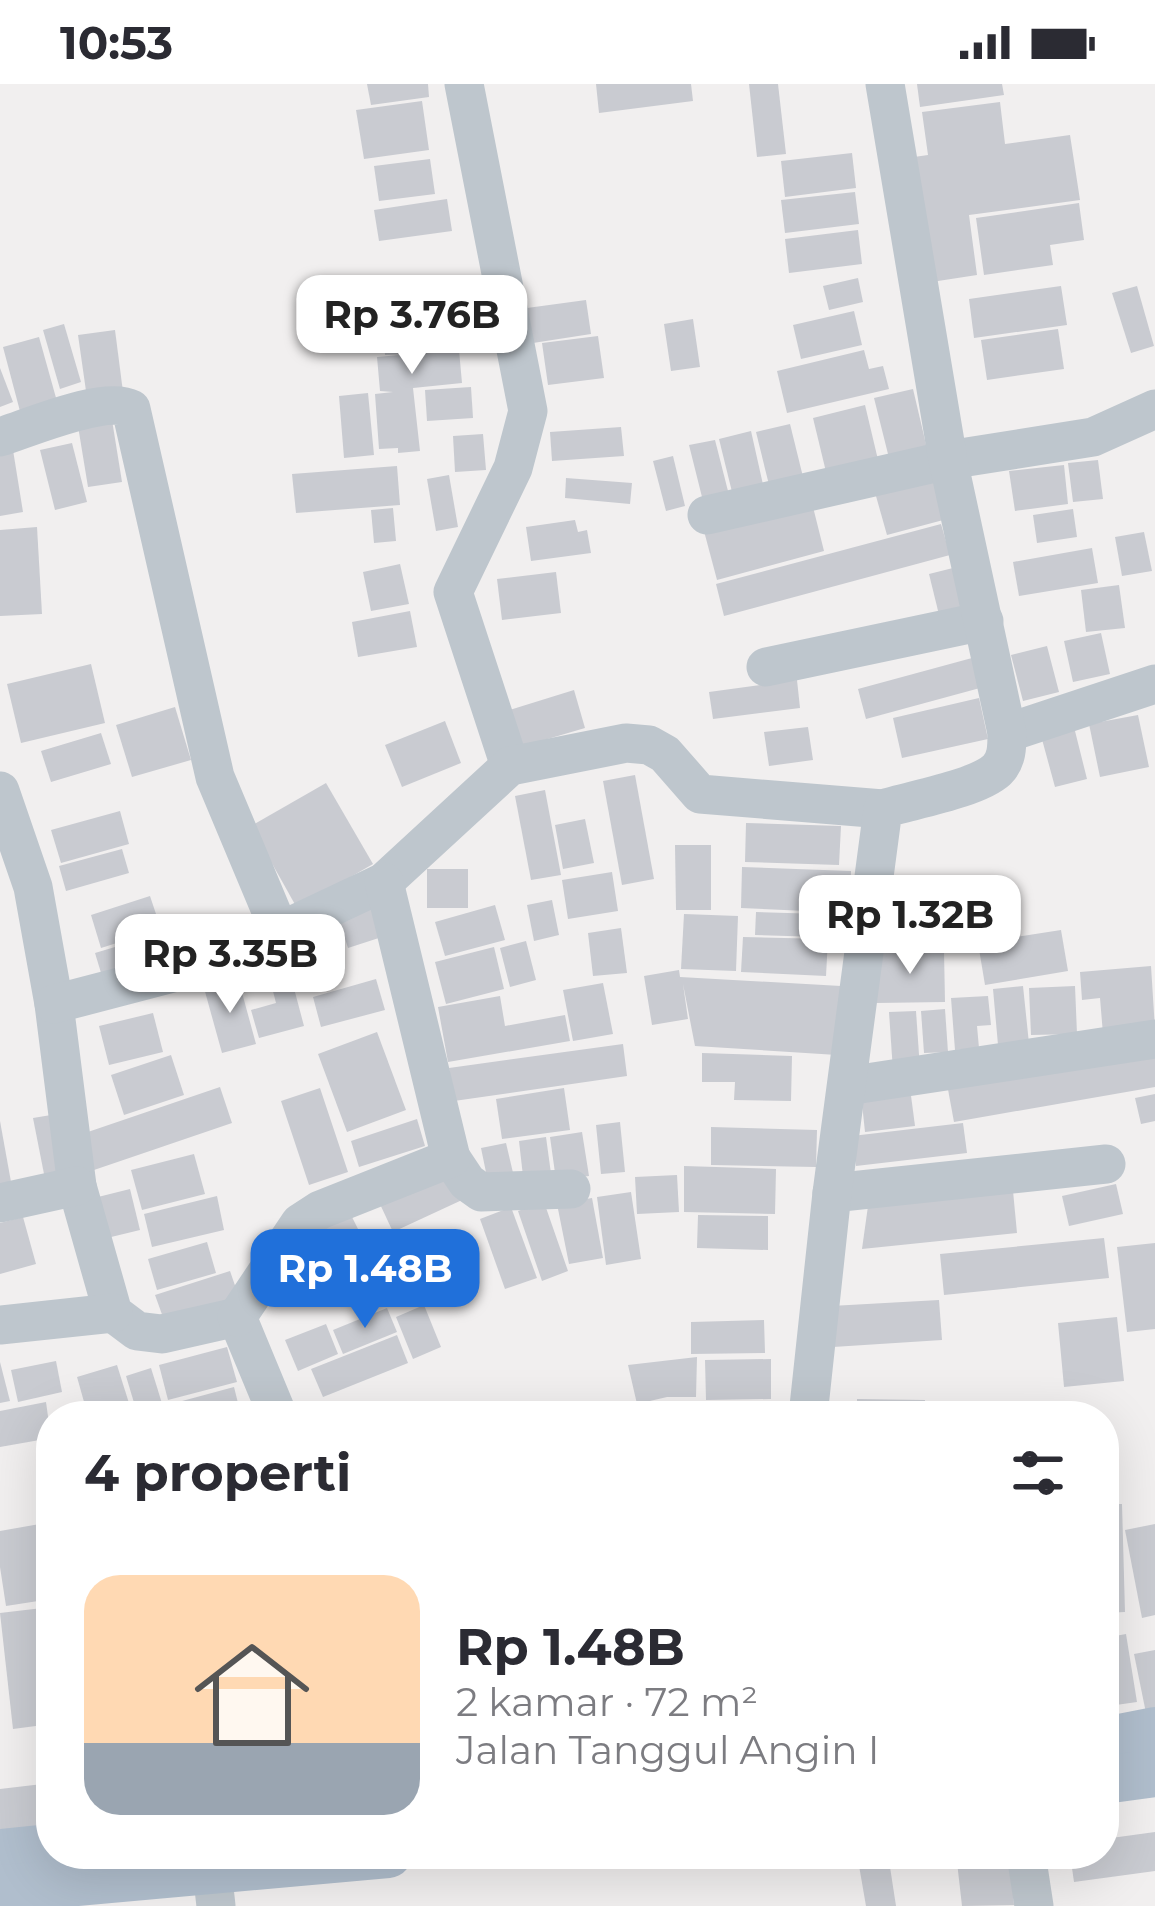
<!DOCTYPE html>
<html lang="id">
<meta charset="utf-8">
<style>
:root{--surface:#fff;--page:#f2f2f3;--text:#2b2b33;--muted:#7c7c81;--accent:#2070da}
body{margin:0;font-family:Montserrat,sans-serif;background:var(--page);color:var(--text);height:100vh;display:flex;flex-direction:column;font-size:45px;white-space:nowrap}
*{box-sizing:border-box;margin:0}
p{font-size:39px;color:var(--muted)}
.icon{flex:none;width:66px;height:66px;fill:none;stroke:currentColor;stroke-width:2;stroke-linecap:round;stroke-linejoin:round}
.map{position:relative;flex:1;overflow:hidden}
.details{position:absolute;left:36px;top:1317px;width:1083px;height:468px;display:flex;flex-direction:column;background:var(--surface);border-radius:48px;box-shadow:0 12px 48px #0002}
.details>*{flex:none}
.price{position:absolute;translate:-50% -102px;padding:0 27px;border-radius:24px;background:#fff;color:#222;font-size:39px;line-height:78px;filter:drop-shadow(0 3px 6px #0008)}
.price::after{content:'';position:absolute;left:50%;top:72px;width:36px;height:27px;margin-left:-18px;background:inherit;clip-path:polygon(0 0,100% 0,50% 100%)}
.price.current{background:var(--accent);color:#fff}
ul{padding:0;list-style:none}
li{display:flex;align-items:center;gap:36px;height:300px;padding:0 48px}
li span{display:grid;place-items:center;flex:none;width:336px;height:240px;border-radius:36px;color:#555}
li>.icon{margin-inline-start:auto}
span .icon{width:144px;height:144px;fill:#fffc;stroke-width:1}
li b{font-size:51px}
h2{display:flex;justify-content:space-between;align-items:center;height:144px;padding:0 48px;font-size:51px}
.status{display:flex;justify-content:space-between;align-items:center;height:84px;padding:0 60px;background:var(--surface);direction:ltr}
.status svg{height:33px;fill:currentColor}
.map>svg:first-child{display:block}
</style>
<div class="status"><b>10:53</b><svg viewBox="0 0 49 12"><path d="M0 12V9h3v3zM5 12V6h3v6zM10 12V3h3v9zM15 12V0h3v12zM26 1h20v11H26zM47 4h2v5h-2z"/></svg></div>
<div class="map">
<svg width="1155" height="1822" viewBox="0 0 1155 1822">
<rect width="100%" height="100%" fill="#f1efef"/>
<g fill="#c9cbd1">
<path d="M367 0H428L429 13 371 21Z"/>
<path d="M596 0H691L693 17 599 29Z"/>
<path d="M749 0H778L786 70 757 73Z"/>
<path d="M917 0H1002L1004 11 920 23Z"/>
<path d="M422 17 429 66 364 75 356 26Z"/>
<path d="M1000 18 1005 60 1070 51 1080 116 969 131 977 191 925 199 907 74 928 71 922 28Z"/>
<path d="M852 69 856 104 785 113 781 77Z"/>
<path d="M430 75 435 110 379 117 374 82Z"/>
<path d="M855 108 859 140 785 149 781 116Z"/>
<path d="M447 115 452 147 379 157 374 126Z"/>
<path d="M1079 119 1084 156 1050 161 1053 181 984 191 976 134Z"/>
<path d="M858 146 862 180 789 189 785 155Z"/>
<path d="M858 194 863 218 829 226 823 202Z"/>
<path d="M1061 202 1067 241 974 254 969 215Z"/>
<path d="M1137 202 1154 262 1131 269 1112 209Z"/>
<path d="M586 216 591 250 533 259 527 224Z"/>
<path d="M854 227 862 261 801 275 793 241Z"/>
<path d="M448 235 452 266H459L462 299 413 304 420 367 398 369V364L379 365 375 310 393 308 380 307 377 273 410 270 385 271 383 241Z"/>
<path d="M693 235 700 283 671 287 664 240Z"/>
<path d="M64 240 81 298 60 305 43 246Z"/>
<path d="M1058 245 1064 285 987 296 981 256Z"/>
<path d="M115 246 123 308 87 314 78 251Z"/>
<path d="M598 252 604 294 548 301 542 259Z"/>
<path d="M39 253 58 321 21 331 3 263Z"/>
<path d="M864 266 869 285 883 282 889 305 787 329 777 287Z"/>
<path d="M0 284 13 318 0 323Z"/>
<path d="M471 303 473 334 427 337 425 306Z"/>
<path d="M913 305 928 369 890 378 874 314Z"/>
<path d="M368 309 374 371 344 374 339 312Z"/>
<path d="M865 321 879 380 827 392 813 334Z"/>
<path d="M112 336 122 398 88 403 78 342Z"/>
<path d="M790 340 805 401 771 409 756 348Z"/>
<path d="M621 343 624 372 552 377 550 348Z"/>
<path d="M751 347 764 405 733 412 719 355Z"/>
<path d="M483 350 486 386 455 388 453 352Z"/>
<path d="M715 356 729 411 703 417 689 361Z"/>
<path d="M72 359 87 418 55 426 40 366Z"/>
<path d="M13 366 23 428 0 432V369Z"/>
<path d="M673 372 685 422 666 427 653 377Z"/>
<path d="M1098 376 1103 415 1073 418 1068 379Z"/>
<path d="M1064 381 1068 420 1015 427 1009 387Z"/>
<path d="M397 382 400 421 296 429 292 390Z"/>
<path d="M935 389 947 435 887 451 874 405Z"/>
<path d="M449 391 458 443 436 447 427 395Z"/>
<path d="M566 394 632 399 630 420 565 414Z"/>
<path d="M812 419 824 467 717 496 704 447Z"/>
<path d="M393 424 396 457 374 459 371 426Z"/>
<path d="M1073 425 1077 453 1037 459 1033 431Z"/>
<path d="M575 436 578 448 587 446 591 469 531 477 526 443Z"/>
<path d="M941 440 950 471 724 532 716 500Z"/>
<path d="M37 443 42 530 0 532V446Z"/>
<path d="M1144 448 1152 487 1122 492 1115 453Z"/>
<path d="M1092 464 1098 499 1019 512 1013 478Z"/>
<path d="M400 480 409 520 371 527 363 488Z"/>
<path d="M965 481 978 534 942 543 929 490Z"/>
<path d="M556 488 561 529 502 536 497 495Z"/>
<path d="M1119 501 1125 544 1086 548 1081 506Z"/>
<path d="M410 527 417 563 358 573 352 538Z"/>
<path d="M1101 549 1110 590 1073 598 1064 557Z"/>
<path d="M1047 562 1059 608 1023 617 1011 571Z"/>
<path d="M972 574 980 604 866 635 858 605Z"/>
<path d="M91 580 105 639 21 659 7 600Z"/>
<path d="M797 596 800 624 713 635 709 608Z"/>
<path d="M574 606 585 644 517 664 506 627Z"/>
<path d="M979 614 988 655 902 674 893 634Z"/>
<path d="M175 623 191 676 132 693 116 641Z"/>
<path d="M1138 631 1149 683 1100 693 1089 640Z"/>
<path d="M445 637 461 679 402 703 385 661Z"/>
<path d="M1073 639 1087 695 1055 703 1040 648Z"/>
<path d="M808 643 813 676 769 682 764 648Z"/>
<path d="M101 649 111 680 51 698 41 667Z"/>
<path d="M635 691 654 795 622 801 603 697Z"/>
<path d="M326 699 373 780 297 824 251 742Z"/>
<path d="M545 706 561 791 531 796 515 712Z"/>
<path d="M120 727 129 760 61 779 51 746Z"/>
<path d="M585 735 594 779 563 785 555 741Z"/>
<path d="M746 739 841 742 839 781 745 778Z"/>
<path d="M675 761H711V826H676Z"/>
<path d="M122 765 129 789 66 807 59 782Z"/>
<path d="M742 783 851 787 850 829 741 824Z"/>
<rect x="427" y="785" width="41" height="39"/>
<path d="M612 788 618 827 568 835 562 796Z"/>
<path d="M150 812 161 845 101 864 91 831Z"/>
<path d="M552 816 559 851 534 857 527 821Z"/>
<path d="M374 818 385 852 348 864 337 830Z"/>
<path d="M970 818 972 856 903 860 900 822Z"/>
<path d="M495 821 505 856 445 872 435 838Z"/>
<path d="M756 828 822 830V853L755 851Z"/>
<path d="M684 830 738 832 736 887 681 885Z"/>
<path d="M334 835 344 865 319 872 311 842Z"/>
<path d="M621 844 627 889 593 892 588 849Z"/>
<path d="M1061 846 1068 887 985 901 978 859Z"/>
<path d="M165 848 175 881 105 902 95 869Z"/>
<path d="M743 853 828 855 826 892 741 888Z"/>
<path d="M526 857 536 896 510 903 500 864Z"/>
<path d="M494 863 504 905 446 920 435 878Z"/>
<path d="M944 867 945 918 876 919V868Z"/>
<path d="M287 878 304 942 259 954 251 926 276 919 267 884Z"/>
<path d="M1151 882 1155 945 1103 950 1100 914 1082 916 1080 888Z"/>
<path d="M679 886 680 893 841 902 837 971 695 962 683 900 688 935 652 941 644 892Z"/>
<path d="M238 894 256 960 222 969 204 904Z"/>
<path d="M376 895 385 926 321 943 313 913Z"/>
<path d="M603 899 613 950 573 957 563 906Z"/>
<path d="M1023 902 1030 969 999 972 993 905Z"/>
<path d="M1075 902 1077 950 1031 951 1029 904Z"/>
<path d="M500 912 505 942 565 931 570 957 448 978 438 923Z"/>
<path d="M988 912 991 941 977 942 979 964 955 966 951 914Z"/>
<path d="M945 925 948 968 924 969 921 927Z"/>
<path d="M916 927 920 985 893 987 889 928Z"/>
<path d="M153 929 163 968 109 981 99 942Z"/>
<path d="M377 948 406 1026 347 1048 318 970Z"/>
<path d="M623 960 627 992 454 1017 449 984Z"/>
<path d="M1155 963V1003L954 1038 947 1000Z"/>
<path d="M702 969 792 972 791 1017 734 1016 735 998H702Z"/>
<path d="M171 971 184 1011 124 1031 111 991Z"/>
<path d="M220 1003 232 1039 94 1086 82 1050Z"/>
<path d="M320 1004 348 1088 309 1101 281 1017Z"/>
<path d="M564 1004 570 1046 502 1055 496 1015Z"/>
<path d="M910 1004 915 1042 865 1048 861 1010Z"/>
<path d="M1155 1010V1037L1141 1040 1135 1014Z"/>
<path d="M57 1030 68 1091 45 1095 33 1034Z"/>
<path d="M417 1035 425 1062 359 1083 351 1057Z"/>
<path d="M0 1037 13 1109 0 1110Z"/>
<path d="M620 1038 625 1088 601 1090 596 1041Z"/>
<path d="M963 1039 967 1069 856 1082 852 1052Z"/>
<path d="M711 1043 817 1046 816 1083 711 1081Z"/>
<path d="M582 1048 589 1092 556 1096 550 1053Z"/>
<path d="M546 1053 552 1097 524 1101 519 1057Z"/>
<path d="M506 1059 514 1093 488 1098 481 1064Z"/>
<path d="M194 1070 205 1110 142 1126 131 1086Z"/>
<path d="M684 1082 776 1085 775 1130 684 1128Z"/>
<path d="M448 1086 462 1116 393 1148 379 1118Z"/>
<path d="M677 1091 679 1128 637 1130 635 1093Z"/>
<path d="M1116 1100 1123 1130 1069 1142 1062 1112Z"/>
<path d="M130 1105 140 1146 107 1154 98 1113Z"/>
<path d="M1013 1107 1017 1149 862 1165 868 1122Z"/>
<path d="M631 1108 641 1175 606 1181 597 1113Z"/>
<path d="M217 1112 224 1146 152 1163 144 1130Z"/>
<path d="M592 1114 603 1174 569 1180 557 1120Z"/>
<path d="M544 1118 568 1187 542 1197 518 1127Z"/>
<path d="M346 1121 370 1169 339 1185 315 1136Z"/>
<path d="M511 1123 537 1194 505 1205 480 1135Z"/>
<path d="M698 1131 768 1132V1166L697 1164Z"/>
<path d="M23 1133 36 1180 0 1190V1139Z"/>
<path d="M1104 1154 1109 1194 944 1211 940 1170Z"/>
<path d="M207 1158 216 1189 157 1206 148 1175Z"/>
<path d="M317 1159 333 1179 296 1207 281 1187Z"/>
<path d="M1155 1159V1245L1127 1248 1117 1163Z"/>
<path d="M230 1187 239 1213 164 1236 155 1211Z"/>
<path d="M420 1196 426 1212 399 1223 393 1207Z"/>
<path d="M939 1216 942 1256 833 1263 831 1222Z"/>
<path d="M424 1221 441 1263 413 1275 396 1233Z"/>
<path d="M387 1224 397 1248 343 1270 333 1246Z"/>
<path d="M1117 1233 1124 1297 1064 1303 1058 1239Z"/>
<path d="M764 1236 765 1269 691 1270V1238Z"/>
<path d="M326 1240 338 1270 298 1287 285 1256Z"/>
<path d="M397 1251 408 1279 323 1313 311 1285Z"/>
<path d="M227 1263 237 1298 168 1316 159 1281Z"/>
<path d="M697 1273 696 1313H667L637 1320 628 1281Z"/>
<path d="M771 1275V1315L706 1316 705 1276Z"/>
<path d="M56 1277 62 1308 18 1318 11 1286Z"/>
<path d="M0 1278 10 1317 0 1319Z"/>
<path d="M117 1281 133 1332H88L77 1293Z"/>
<path d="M151 1284 165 1329 138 1332 126 1292Z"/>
<path d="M234 1303 238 1319 174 1332 171 1320Z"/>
<path d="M857 1315 925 1316 924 1332H857Z"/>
<path d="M46 1318 51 1354 0 1363V1327Z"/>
<path d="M1104 1420H1122L1125 1528 1104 1529Z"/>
<path d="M51 1438V1515L6 1522 0 1483V1447Z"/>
<path d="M1155 1440V1531L1142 1534 1125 1446Z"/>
<path d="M51 1523V1640L13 1645 0 1529Z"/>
<path d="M1126 1550 1137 1618 1109 1622 1104 1554Z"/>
<path d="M1155 1566V1627L1146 1629 1134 1570Z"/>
<path d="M51 1699V1756L0 1762V1705Z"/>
<path d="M1155 1748V1787L1074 1798 1070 1770H1104V1755Z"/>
<path d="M857 1770H888L896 1822H866Z"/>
<path d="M1010 1774 1014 1821 962 1822 957 1778Z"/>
</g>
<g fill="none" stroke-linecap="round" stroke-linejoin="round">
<g stroke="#bec6cd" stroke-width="39">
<path d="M464 0 528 327 513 384 453 508 510 682"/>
<path d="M0 353C29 344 105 311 131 325L215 693 280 848"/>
<path d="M707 431 948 376 1093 353 1155 325"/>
<path d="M766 583 984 537"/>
<path d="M1007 649 1155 600"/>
<path d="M0 707 33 803 54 920 77 1102 113 1229 137 1247 162 1250 237 1233 278 1332"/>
<path d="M54 920 215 878 384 798 510 682 626 659 649 661 665 670 700 710 883 725"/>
<path d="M847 1002 1155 955"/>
<path d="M451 1074 467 1098 481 1108 571 1105"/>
<path d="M832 1109 1106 1080"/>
<path d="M0 1119 77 1102"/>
<path d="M237 1233 300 1139 320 1126 451 1074 384 798"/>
<path d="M0 1241 113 1229"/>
<path d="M808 1332 832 1109 883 725C911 716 976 705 997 686 1007 676 1007 663 1007 649L948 376 885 0"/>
<path d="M1026 1770 1034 1822"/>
<path d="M212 1786 216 1822"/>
</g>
<g stroke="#b0becd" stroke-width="48">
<path d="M1104 1657 1155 1647"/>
<path d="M1104 1696 1155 1689"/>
<path d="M0 1769 51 1764"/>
<path d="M0 1805 388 1770"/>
</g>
</g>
</svg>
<b class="price" style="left:412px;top:293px">Rp 3.76B</b>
<b class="price" style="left:910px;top:893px">Rp 1.32B</b>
<b class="price" style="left:230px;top:932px">Rp 3.35B</b>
<b class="price current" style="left:365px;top:1247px">Rp 1.48B</b>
<section class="details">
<h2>4 properti<svg class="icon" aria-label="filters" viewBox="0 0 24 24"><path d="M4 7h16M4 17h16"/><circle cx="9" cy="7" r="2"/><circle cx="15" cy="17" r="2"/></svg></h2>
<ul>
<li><span style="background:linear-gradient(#ffd9b3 70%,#9aa5b1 0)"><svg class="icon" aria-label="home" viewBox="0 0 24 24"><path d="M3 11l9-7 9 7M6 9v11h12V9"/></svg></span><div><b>Rp 1.48B</b><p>2 kamar · 72 m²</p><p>Jalan Tanggul Angin I</p></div></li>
</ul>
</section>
</div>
